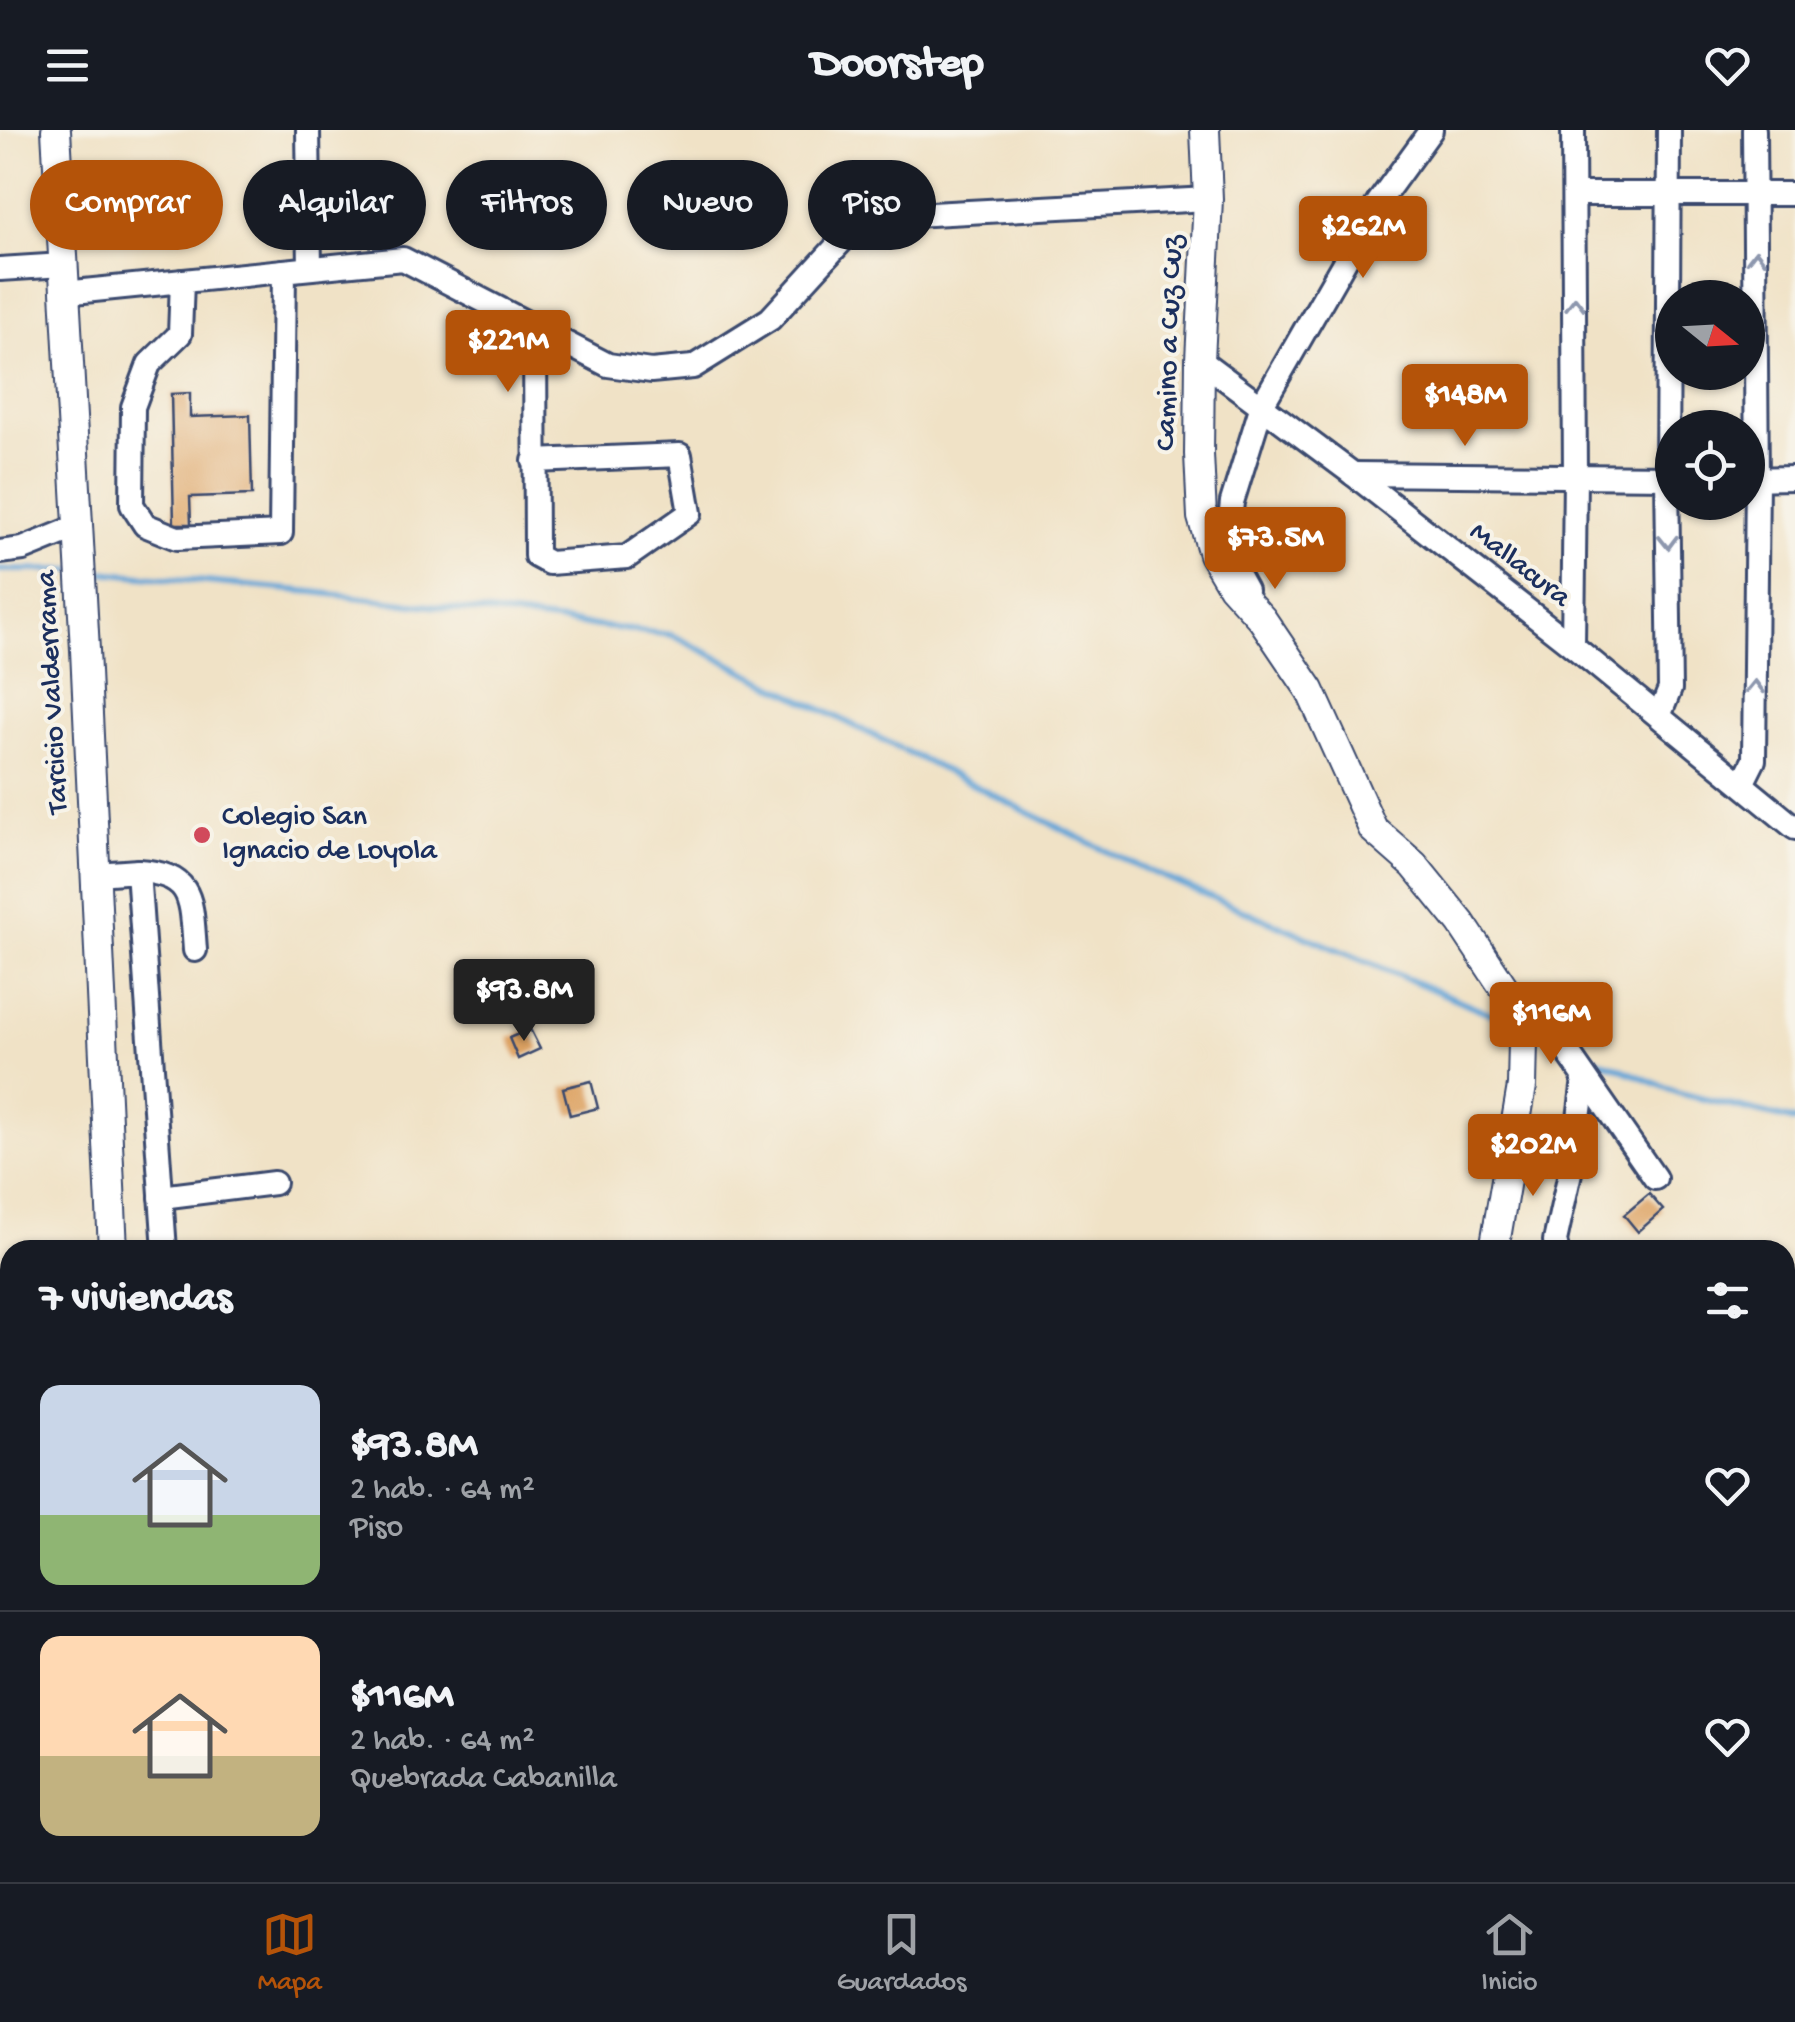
<!DOCTYPE html>
<html lang="es">
<meta charset="utf-8">
<style>
:root{--surface:#171b24;--page:#242831;--text:#f1f3f6;--muted:#9ea1a6;--line:#363941;--accent:#b45309}
body{margin:0;font-family:"Gochi Hand",sans-serif;background:var(--page);color:var(--text);height:100vh;display:flex;flex-direction:column;font-size:38px;white-space:nowrap}
*{box-sizing:border-box;margin:0}
p{font-size:32px;color:var(--muted)}
.icon{flex:none;width:55px;height:55px;fill:none;stroke:currentColor;stroke-width:2;stroke-linecap:round;stroke-linejoin:round}
.map{position:relative;flex:1;overflow:hidden}
.sheet{position:absolute;left:0px;top:1110px;width:1795px;height:642px;display:flex;flex-direction:column;background:var(--surface);border-radius:30px 30px 0 0;box-shadow:0 2px 8px #0004}
.sheet>*{flex:none}
.hud{position:absolute;left:30px;top:30px;width:1000px;height:90px;display:flex;gap:20px}
.needle{width:65px;rotate:108deg}
.tools{position:absolute;left:1655px;top:150px;display:grid;gap:20px}
.tools a{display:grid;place-items:center;width:110px;height:110px;border-radius:50%;background:var(--surface);box-shadow:0 2px 8px #0004;font-size:50px}
.price{position:absolute;translate:-50% -85px;padding:0 22px;border-radius:10px;background:var(--accent);color:#fff;font-size:32px;line-height:65px;filter:drop-shadow(0 2px 5px #0008)}
.price::after{content:'';position:absolute;left:50%;top:60px;width:30px;height:22px;margin-left:-15px;background:inherit;clip-path:polygon(0 0,100% 0,50% 100%)}
.price.selected{background:#222;color:#fff}
ul{padding:0;list-style:none}
li{display:flex;align-items:center;gap:30px;height:250px;padding:0 40px}
li+li{border-top:2px solid var(--line)}
li span{display:grid;place-items:center;flex:none;width:280px;height:200px;border-radius:20px;color:#555}
li>.icon{margin-inline-start:auto}
span .icon{width:120px;height:120px;fill:#fffc;stroke-width:1}
li b{font-size:42px}
h2{display:flex;justify-content:space-between;align-items:center;height:120px;padding:0 40px;font-size:42px}
.pill{padding:0 35px;border-radius:45px;background:var(--surface);box-shadow:0 2px 8px #0004;font-size:35px;line-height:90px}
.pill.selected{background:var(--accent);color:#fff}
header{display:flex;justify-content:space-between;align-items:center;height:130px;padding:0 40px;background:var(--surface);font-size:45px;font-weight:700}
.tabs{display:flex;justify-content:space-around;align-items:center;height:140px;border-top:2px solid var(--line);background:var(--surface);font-size:28px;color:var(--muted)}
.tabs a{display:grid;justify-items:center;gap:5px}
.tabs .selected{color:var(--accent)}
.map>svg:first-child{display:block}
</style>
<header><svg class="icon" aria-label="menu" viewBox="0 0 24 24"><path d="M4 6h16M4 12h16M4 18h16"/></svg>Doorstep<svg class="icon" aria-label="heart" viewBox="0 0 24 24"><path d="M12 20l-8-8c-3-5 5-10 8-4 3-6 11-1 8 4z"/></svg></header>
<div class="map">
<svg width="1795" height="1752" viewBox="0 0 1795 1752">
<rect width="100%" height="100%" fill="#f7f3e8"/>
<filter id="ink" filterUnits="userSpaceOnUse"><feTurbulence type="fractalNoise" baseFrequency=".01" numOctaves="2"/><feDisplacementMap in="SourceGraphic" scale="20" xChannelSelector="R" yChannelSelector="G"/><feConvolveMatrix kernelMatrix="1 2 1 2 8 2 1 2 1" color-interpolation-filters="sRGB"/></filter>
<filter id="wash" filterUnits="userSpaceOnUse"><feTurbulence type="fractalNoise" baseFrequency=".0048" numOctaves="4" result="noise"/><feDisplacementMap in="SourceGraphic" scale="40" xChannelSelector="R" yChannelSelector="G"/><feGaussianBlur stdDeviation="2.25" result="paint"/><feColorMatrix in="noise" values="0 0 0 0 0 0 0 0 0 0 0 0 0 0 0 0 0 1.4 0 .05"/><feComposite in="paint" operator="in"/></filter>
<g filter="url(#wash)">
<rect width="100%" height="100%" fill="#f0e2c6"/>
<path fill="#c7c4b8" d="M10 1674V1742L80 1743 81 1752H0V1675Z"/>
<g fill="none" stroke-linecap="round" stroke-linejoin="round">
<g stroke="#63a5d7" stroke-width="6">
<path d="M0 440H73"/>
<path d="M90 441 313 462 672 505 1130 733 1501 888"/>
<path d="M1578 921 1679 963 1795 991"/>
</g>
</g>
<g id="blocks">
<g fill="#dda262">
<path d="M190 263V287L250 285 252 365 190 367 191 394H174L171 264Z"/>
<path d="M530 899 540 919 518 929 509 908Z"/>
<path d="M591 951 598 978 570 985 563 958Z"/>
<path d="M1649 1064 1663 1080 1638 1102 1624 1085Z"/>
<path d="M1119 1742 1138 1746 1137 1752H1117Z"/>
</g>
</g>
</g>
<g filter="url(#ink)">
<use href="#blocks" fill-opacity="0" stroke="#3b4a6e" stroke-width="2.5"/>
<g fill="none" stroke-linecap="round" stroke-linejoin="round">
<g stroke="#3b4a6e" stroke-width="28">
<g id="minor">
<path d="M308 0 310 138"/>
<path d="M1574 64H1795"/>
<path d="M0 139 63 135"/>
<path d="M182 151 180 204 149 234 133 277 132 375 145 395 177 408 281 403 284 141"/>
<path d="M64 163 403 129 608 235 651 241 693 237 770 189 848 104 912 85 1208 69"/>
<path d="M1200 230 1353 344 1573 516 1795 698"/>
<path d="M534 331 680 325 690 383 627 427 549 433 536 426 535 199"/>
<path d="M1353 344 1672 347"/>
<path d="M1748 349 1795 348"/>
<path d="M0 422 23 419 77 397"/>
<path d="M1246 460 1235 440 1229 401 1232 372 1262 275 1378 73 1431 0"/>
<path d="M1573 516 1575 346 1573 0"/>
<path d="M1659 586 1670 559 1667 347 1669 0"/>
<path d="M1743 652 1754 630 1757 349 1754 0"/>
<path d="M138 741C195 744 191 771 195 820"/>
<path d="M96 744 138 741 165 1120"/>
<path d="M1512 870 1544 888 1655 1048"/>
<path d="M161 1067 274 1053"/>
<path d="M1557 1120 1555 1111 1575 1020 1584 949"/>
<path d="M1785 1297 1795 1302"/>
</g>
</g>
<g stroke="#3b4a6e" stroke-width="32">
<g id="major">
<path d="M56 0 85 520 113 1120"/>
<path d="M1205 0 1208 69 1200 230 1199 324 1202 387 1213 424 1232 456 1262 489 1310 560 1373 699 1414 735 1461 793 1512 870 1523 911 1522 956 1494 1120"/>
<path d="M0 1655 10 1653"/>
<path d="M144 1742V1752"/>
<path d="M1183 1752 1190 1742"/>
</g>
</g>
<use href="#minor" stroke="#fff" stroke-width="22"/>
<use href="#major" stroke="#fff" stroke-width="28"/>
</g>
<defs><path id="oneway-chevron" d="M-2-3.5L2.5 0L-2 3.5" fill="none" stroke-width="1.6" stroke-linecap="round" stroke-linejoin="round" transform="scale(2.5)"/></defs>
<g stroke="#8d97ae">
<use href="#oneway-chevron" transform="translate(1756 127) rotate(-90)"/>
<use href="#oneway-chevron" transform="translate(1575 174) rotate(-90)"/>
<use href="#oneway-chevron" transform="translate(1668 412) rotate(89)"/>
<use href="#oneway-chevron" transform="translate(1755 557) rotate(-89)"/>
</g>
</g>
<circle fill="#d1495b" stroke="#f7f3e8" stroke-width="4" cx="202" cy="705" r="10"/>
<g text-anchor="middle" dominant-baseline="central" stroke-width="8" stroke-linejoin="round" paint-order="stroke">
<g font-size="30" fill="#1b2f5e" stroke="#f7f3e8">
<text transform="translate(1171 213) rotate(-88)">Camino a Cuz Cuz</text>
<text transform="translate(1519 436) rotate(38)">Mallacura</text>
<text transform="translate(54 562) rotate(-93)">Tarcicio Valderrama</text>
</g>
<g font-size="30" fill="#1b2f5e" stroke="#f7f3e8" text-anchor="start">
<text x="222" y="688">Colegio San<tspan x="222" dy="34">Ignacio de Loyola</tspan></text>
</g>
</g>
</svg>
<div class="tools">
<a><svg class="needle" viewBox="-14 -14 28 28"><path d="M0-13l5 13h-10z" fill="#e53935"/><path d="M0 13l5-13h-10z" fill="#9ea1a6"/></svg></a>
<a><svg class="icon" aria-label="locate" viewBox="0 0 24 24"><circle cx="12" cy="12" r="6"/><path d="M12 2v4M12 18v4M2 12h4M18 12h4"/></svg></a>
</div>
<b class="price" style="left:1363px;top:151px">$262M</b>
<b class="price" style="left:508px;top:265px">$221M</b>
<b class="price" style="left:1465px;top:319px">$148M</b>
<b class="price" style="left:1275px;top:462px">$73.5M</b>
<b class="price selected" style="left:524px;top:914px">$93.8M</b>
<b class="price" style="left:1551px;top:937px">$116M</b>
<b class="price" style="left:1533px;top:1069px">$202M</b>
<div class="hud">
<a class="pill selected">Comprar</a>
<a class="pill">Alquilar</a>
<a class="pill">Filtros</a>
<a class="pill">Nuevo</a>
<a class="pill">Piso</a>
</div>
<section class="sheet">
<h2>7 viviendas<svg class="icon" aria-label="filters" viewBox="0 0 24 24"><path d="M4 7h16M4 17h16"/><circle cx="9" cy="7" r="2"/><circle cx="15" cy="17" r="2"/></svg></h2>
<ul>
<li><span style="background:linear-gradient(#c9d6e8 65%,#8fb573 0)"><svg class="icon" aria-label="home" viewBox="0 0 24 24"><path d="M3 11l9-7 9 7M6 9v11h12V9"/></svg></span><div><b>$93.8M</b><p>2 hab. · 64 m²</p><p>Piso</p></div><svg class="icon" aria-label="heart" viewBox="0 0 24 24"><path d="M12 20l-8-8c-3-5 5-10 8-4 3-6 11-1 8 4z"/></svg></li>
<li><span style="background:linear-gradient(#ffd9b3 60%,#c2b280 0)"><svg class="icon" aria-label="home" viewBox="0 0 24 24"><path d="M3 11l9-7 9 7M6 9v11h12V9"/></svg></span><div><b>$116M</b><p>2 hab. · 64 m²</p><p>Quebrada Cabanilla</p></div><svg class="icon" aria-label="heart" viewBox="0 0 24 24"><path d="M12 20l-8-8c-3-5 5-10 8-4 3-6 11-1 8 4z"/></svg></li>
</ul>
</section>
</div>
<nav class="tabs">
<a class="selected"><svg class="icon" aria-label="map" viewBox="0 0 24 24"><path d="M3 6l6-2 6 2 6-2v14l-6 2-6-2-6 2zM9 4v14M15 6v14"/></svg>Mapa</a>
<a><svg class="icon" aria-label="saved" viewBox="0 0 24 24"><path d="M7 4h10v16l-5-4-5 4z"/></svg>Guardados</a>
<a><svg class="icon" aria-label="home" viewBox="0 0 24 24"><path d="M3 11l9-7 9 7M6 9v11h12V9"/></svg>Inicio</a>
</nav>
